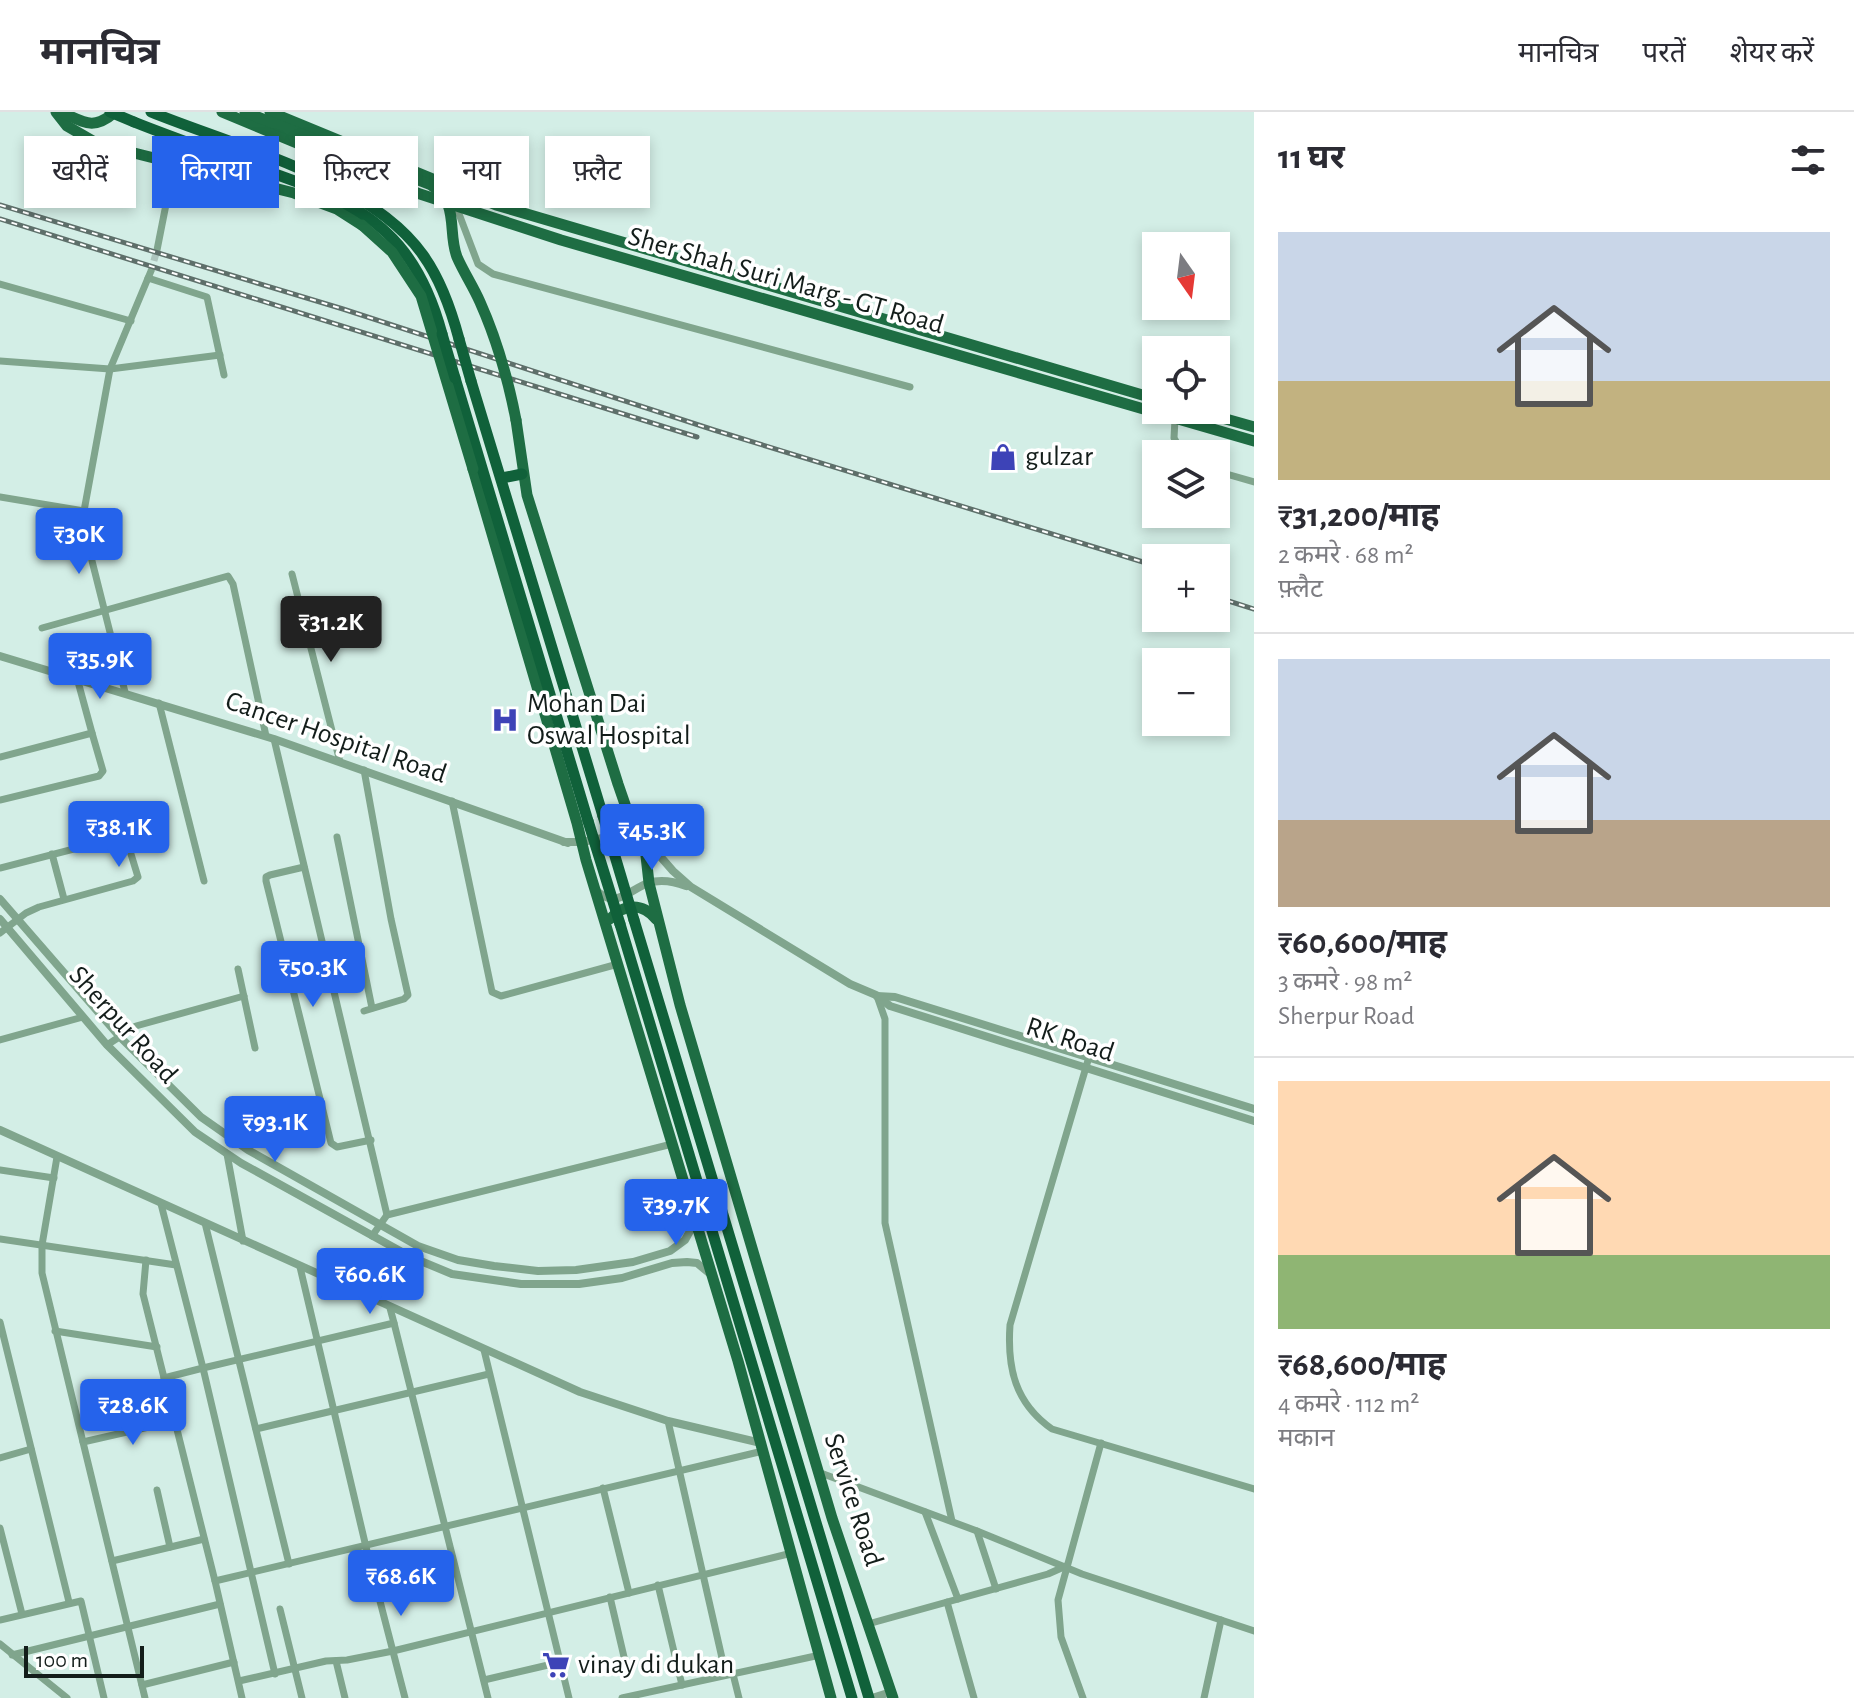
<!DOCTYPE html>
<html lang="hi">
<meta charset="utf-8">
<style>
:root{--surface:#fff;--page:#f2f2f3;--text:#2b2b33;--muted:#7c7c81;--line:#e1e1e2;--accent:#2563eb}
body{margin:0;font-family:"Alegreya Sans","Noto Sans Devanagari",sans-serif;background:var(--page);color:var(--text);height:100vh;display:flex;flex-direction:column;font-size:30px;white-space:nowrap}
*{box-sizing:border-box;margin:0}
p{font-size:26px;color:var(--muted)}
.icon{flex:none;width:44px;height:44px;fill:none;stroke:currentColor;stroke-width:2;stroke-linecap:round;stroke-linejoin:round}
.map{position:relative;flex:1;overflow:hidden}
.side{display:flex;flex-direction:column;background:var(--surface);width:600px}
.side>*{flex:none}
.hud{position:absolute;left:24px;top:24px;width:760px;height:72px;display:flex;gap:16px}
.needle{width:52px;rotate:166deg}
.tools{position:absolute;left:1142px;top:120px;display:grid;gap:16px}
.tools a{display:grid;place-items:center;width:88px;height:88px;border-radius:0px;background:var(--surface);box-shadow:0 4px 12px #0003;font-size:40px}
.scale{position:absolute;left:24px;bottom:20px;width:120px;box-sizing:border-box;padding-left:8px;border:4px solid #131d1a;border-top:0;font-size:22px;line-height:28px;white-space:nowrap;color:#131d1a;-webkit-text-stroke:6px #fff;paint-order:stroke}
.price{position:absolute;translate:-50% -68px;padding:0 18px;border-radius:8px;background:var(--accent);color:#fff;font-size:26px;line-height:52px;filter:drop-shadow(0 2px 4px #0008)}
.price::after{content:'';position:absolute;left:50%;top:48px;width:24px;height:18px;margin-left:-12px;background:inherit;clip-path:polygon(0 0,100% 0,50% 100%)}
.price.current{background:#222;color:#fff}
ul{padding:0;list-style:none}
li{display:grid;align-content:center;gap:16px;height:424px;padding:0 24px}
li+li{border-top:2px solid var(--line)}
li span{display:grid;place-items:center;height:248px;border-radius:0px;color:#555}
li>.icon{margin-inline-start:auto}
span .icon{width:144px;height:144px;fill:#fffc;stroke-width:1}
li b{font-size:34px}
h2{display:flex;justify-content:space-between;align-items:center;height:96px;padding:0 24px;font-size:34px}
.tag{padding:0 28px;border-radius:0px;background:var(--surface);box-shadow:0 4px 12px #0003;font-size:28px;line-height:72px}
.tag.current{background:var(--accent);color:#fff}
header{display:flex;align-items:center;gap:48px;box-sizing:border-box;height:112px;padding:0 40px;background:var(--surface);border-bottom:2px solid var(--line)}
header strong{font-size:38px}
nav{display:flex;gap:44px;margin-inline-start:auto;font-size:28px}
main{display:flex;flex:1;min-height:0}
.map>svg:first-child{display:block}
</style>
<header>
<strong>मानचित्र</strong>
<nav><a>मानचित्र</a><a>परतें</a><a>शेयर करें</a></nav>
</header>
<main>
<div class="map">
<svg width="1254" height="1586" viewBox="0 0 1254 1586">
<rect width="100%" height="100%" fill="#d3eee6"/>
<g fill="none" stroke-linecap="round" stroke-linejoin="round">
<path stroke="#adc4bd" stroke-width="7" stroke-dasharray="7 3.5" stroke-linecap="butt" d="M151 159 157 138"/>
<g stroke="#80a58d" stroke-width="7">
<path d="M456 94 478 152 493 162 910 275"/>
<path d="M157 138 174 52"/>
<path d="M148 166 207 185 224 263"/>
<path d="M0 172 131 209"/>
<path d="M0 249 110 257 84 399"/>
<path d="M110 257 220 243"/>
<path d="M110 257 151 159"/>
<path d="M1175 307 1174 326 1183 342"/>
<path d="M1216 359 1254 370"/>
<path d="M0 385 84 399 87 429 125 580"/>
<path d="M292 462 340 650"/>
<path d="M42 516 228 464 233 472 266 624"/>
<path d="M77 566 92 621"/>
<path d="M159 591 204 769"/>
<path d="M274 627 387 1103"/>
<path d="M0 645 92 621 103 659 99 664 0 688"/>
<path d="M452 689 492 880 501 884 618 852"/>
<path d="M337 725 372 896"/>
<path d="M52 742 64 787"/>
<path d="M304 755 270 763 266 765V769L331 1031 337 1035 371 1028"/>
<path d="M0 756 124 724 127 729 138 765 133 769 39 795 26 801 0 821"/>
<path d="M238 857 255 936"/>
<path d="M877 884 885 907V1111L952 1409"/>
<path d="M364 899 404 887 408 883 391 807 364 658"/>
<path d="M0 928 83 905"/>
<path d="M107 933 136 914 244 884"/>
<path d="M1089 945 1010 1213C1007 1256 1015 1291 1052 1317L1254 1377"/>
<path d="M227 1042 243 1129"/>
<path d="M57 1045 42 1133V1161L145 1586"/>
<path d="M0 1058 54 1066"/>
<path d="M161 1092 203 1256 394 1211 390 1196"/>
<path d="M205 1111 289 1452"/>
<path d="M372 1124 387 1103 672 1032"/>
<path d="M0 1127 176 1153"/>
<path d="M146 1148 143 1182 215 1469"/>
<path d="M300 1155 366 1435 405 1586"/>
<path d="M0 1210 69 1490"/>
<path d="M394 1211 488 1586"/>
<path d="M55 1219 157 1235"/>
<path d="M484 1238 569 1586"/>
<path d="M164 1266 203 1256 275 1562"/>
<path d="M668 1309 722 1546"/>
<path d="M256 1317 489 1262"/>
<path d="M83 1330 175 1309"/>
<path d="M0 1346 31 1337"/>
<path d="M818 1360 977 1419 1082 1462 1254 1519"/>
<path d="M603 1376 629 1481"/>
<path d="M157 1378 170 1435"/>
<path d="M925 1400 958 1487"/>
<path d="M0 1416 22 1502"/>
<path d="M977 1419 996 1477"/>
<path d="M112 1449 204 1427"/>
<path d="M658 1473 682 1573"/>
<path d="M610 1485 628 1562"/>
<path d="M947 1490 974 1586"/>
<path d="M280 1497 302 1586"/>
<path d="M0 1508 81 1489 104 1586"/>
<path d="M868 1512 1048 1462 1066 1454"/>
<path d="M0 1532 67 1586"/>
<path d="M12 1543 220 1492"/>
<path d="M336 1549 345 1586"/>
<path d="M733 1562 739 1586"/>
<path d="M484 1568 561 1550"/>
<path d="M239 1569 326 1549 347 1548 393 1539 792 1441"/>
<path d="M142 1573 234 1550"/>
<path d="M242 1586 215 1469 763 1339"/>
<path d="M622 1586 820 1543"/>
<path d="M1083 1586 1061 1525 1058 1488 1101 1331"/>
<path d="M1204 1586 1221 1508"/>
</g>
<g stroke="#80a58d" stroke-width="8">
<path d="M0 544 274 627 568 731"/>
<path d="M564 730H582L638 719 673 759 691 775 850 872 876 883 890 894 1254 1009"/>
<path d="M596 778C615 798 629 778 648 771 661 767 673 769 686 774"/>
<path d="M0 787 119 924 201 1005 248 1038 418 1134 458 1148 494 1154 538 1159 576 1158 633 1150 670 1139 685 1128 690 1119 691 1101"/>
<path d="M0 807 107 933 195 1020 241 1051 411 1145 452 1162 521 1172H579L622 1166 672 1151 687 1150 697 1151 709 1161"/>
<path d="M877 884 895 885 1254 997"/>
<path d="M0 1018 580 1280 668 1309 761 1331"/>
<path d="M872 1586 891 1580"/>
</g>
<g stroke="#1e6d43" stroke-width="11">
<path d="M56 0 67 14 98 32 294 81 337 97 362 113"/>
<path d="M61 0C84 10 93 19 115 0"/>
<path d="M222 0 420 82 561 128 1254 329"/>
<path d="M270 0 496 93 1156 287"/>
<path d="M1194 298 1254 315"/>
<path d="M516 308 527 383 618 672 628 701 645 735 649 771 680 893 832 1406 893 1586"/>
<path d="M473 357 577 711 586 748 738 1249 831 1586"/>
<path d="M610 807C624 791 643 791 656 807"/>
</g>
<g stroke="#10613a" stroke-width="11">
<path d="M151 0C234 34 371 68 423 143 441 168 451 197 459 227"/>
<path d="M134 10C174 26 215 40 255 55 301 71 351 87 387 121 416 148 432 185 442 222"/>
<path d="M455 266 588 709"/>
<path d="M471 269 603 704"/>
<path d="M502 366 522 362"/>
<path d="M634 808 869 1586"/>
<path d="M620 812 852 1586"/>
</g>
<g stroke="#5e6f6a" stroke-width="5">
<g id="rail">
<path d="M0 93 343 197 714 318 1156 454"/>
<path d="M0 107 697 325"/>
<path d="M1216 485 1254 497"/>
</g>
</g>
<use href="#rail" stroke="#fff" stroke-width="2" stroke-dasharray="6" stroke-linecap="butt"/>
<g stroke="#1e6d43" stroke-width="11">
<path d="M245 0 431 73C460 91 447 119 457 145 464 161 473 174 480 190 497 228 508 267 516 308"/>
<path d="M362 113 392 140 421 184 473 357"/>
</g>
<g stroke="#10613a" stroke-width="11">
<path d="M110 0 134 10"/>
<path d="M442 222 455 266"/>
<path d="M459 227 471 269"/>
<path d="M603 704 634 808"/>
<path d="M588 709 620 812"/>
</g>
</g>
<defs>
<g id="shop-bare" transform="scale(2.16)"><path d="M-5-2.5h2.3a2.7 3.5 0 0 1 5.4 0H5L5.5 6h-11ZM-1.5-2.5h3a1.5 2.3 0 0 0-3 0Z" fill="#3d43b7" stroke="#fff" stroke-width="2.5" paint-order="stroke"/></g>
<g id="hospital-bare" transform="scale(2.16)"><path d="M-5-5h3v3.5h4V-5h3V5h-3V1.5h-4V5h-3Z" fill="#3d43b7" stroke="#fff" stroke-width="2.5" paint-order="stroke"/></g>
<g id="supermarket-bare" transform="scale(2.16)"><path d="M-6-5.5h2.5l.6 2H6L4.5 2H-2.5L-4.4-4H-6ZM-1.5 3.2a1.3 1.3 0 1 0 .1 0ZM3 3.2a1.3 1.3 0 1 0 .1 0Z" fill="#3d43b7" stroke="#fff" stroke-width="2.5" paint-order="stroke"/></g>
</defs>
<g fill-rule="evenodd">
<use href="#shop-bare" x="1003" y="345"/>
<use href="#hospital-bare" x="505" y="608"/>
<use href="#supermarket-bare" x="556" y="1553"/>
</g>
<g text-anchor="middle" dominant-baseline="central" stroke-width="7" stroke-linejoin="round" paint-order="stroke">
<g font-size="28" fill="#131d1a" stroke="#fff">
<text transform="translate(786 169) rotate(16)">Sher Shah Suri Marg - GT Road</text>
<text transform="translate(336 626) rotate(19)">Cancer Hospital Road</text>
<text transform="translate(123 913) rotate(48)">Sherpur Road</text>
<text transform="translate(1070 928) rotate(18)">RK Road</text>
<text transform="translate(853 1388) rotate(72)">Service Road</text>
</g>
<g font-size="28" fill="#131d1a" stroke="#fff" text-anchor="start">
<text x="1025" y="345">gulzar</text>
<text x="527" y="592">Mohan Dai<tspan x="527" dy="32">Oswal Hospital</tspan></text>
<text x="578" y="1553">vinay di dukan</text>
</g>
</g>
</svg>
<div class="tools">
<a><svg class="needle" viewBox="-14 -14 28 28"><path d="M0-13l5 13h-10z" fill="#e53935"/><path d="M0 13l5-13h-10z" fill="#7c7c81"/></svg></a>
<a><svg class="icon" aria-label="locate" viewBox="0 0 24 24"><circle cx="12" cy="12" r="6"/><path d="M12 2v4M12 18v4M2 12h4M18 12h4"/></svg></a>
<a><svg class="icon" aria-label="layers" viewBox="0 0 24 24"><path d="M12 4l9 5-9 5-9-5zM3 14l9 5 9-5"/></svg></a>
<a>+</a>
<a>−</a>
</div>
<div class="scale">100 m</div>
<b class="price" style="left:79px;top:464px">₹30K</b>
<b class="price current" style="left:331px;top:552px">₹31.2K</b>
<b class="price" style="left:100px;top:589px">₹35.9K</b>
<b class="price" style="left:119px;top:757px">₹38.1K</b>
<b class="price" style="left:652px;top:760px">₹45.3K</b>
<b class="price" style="left:313px;top:897px">₹50.3K</b>
<b class="price" style="left:275px;top:1052px">₹93.1K</b>
<b class="price" style="left:676px;top:1135px">₹39.7K</b>
<b class="price" style="left:370px;top:1204px">₹60.6K</b>
<b class="price" style="left:133px;top:1335px">₹28.6K</b>
<b class="price" style="left:401px;top:1506px">₹68.6K</b>
<div class="hud">
<a class="tag">खरीदें</a>
<a class="tag current">किराया</a>
<a class="tag">फ़िल्टर</a>
<a class="tag">नया</a>
<a class="tag">फ़्लैट</a>
</div>
</div>
<section class="side">
<h2>11 घर<svg class="icon" aria-label="filters" viewBox="0 0 24 24"><path d="M4 7h16M4 17h16"/><circle cx="9" cy="7" r="2"/><circle cx="15" cy="17" r="2"/></svg></h2>
<ul>
<li><span style="background:linear-gradient(#c9d6e8 60%,#c2b280 0)"><svg class="icon" aria-label="home" viewBox="0 0 24 24"><path d="M3 11l9-7 9 7M6 9v11h12V9"/></svg></span><div><b>₹31,200/माह</b><p>2 कमरे · 68 m²</p><p>फ़्लैट</p></div></li>
<li><span style="background:linear-gradient(#c9d6e8 65%,#b9a48a 0)"><svg class="icon" aria-label="home" viewBox="0 0 24 24"><path d="M3 11l9-7 9 7M6 9v11h12V9"/></svg></span><div><b>₹60,600/माह</b><p>3 कमरे · 98 m²</p><p>Sherpur Road</p></div></li>
<li><span style="background:linear-gradient(#ffd9b3 70%,#8fb573 0)"><svg class="icon" aria-label="home" viewBox="0 0 24 24"><path d="M3 11l9-7 9 7M6 9v11h12V9"/></svg></span><div><b>₹68,600/माह</b><p>4 कमरे · 112 m²</p><p>मकान</p></div></li>
</ul>
</section>
</main>
